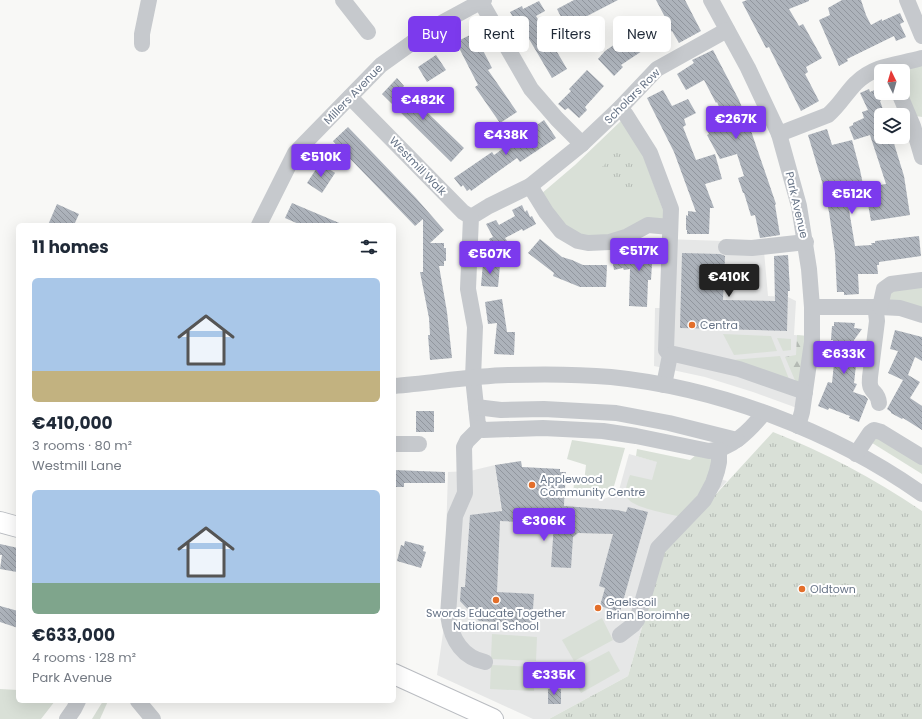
<!DOCTYPE html>
<meta charset="utf-8">
<style>
:root{--surface:#fff;--page:#f6f6f7;--text:#1f2937;--muted:#747a83;--accent:#7c3aed}
body{margin:0;font-family:Poppins,sans-serif;background:var(--page);color:var(--text);height:100vh;display:flex;flex-direction:column;font-size:15px;white-space:nowrap}
*{box-sizing:border-box;margin:0}
p{font-size:13px;color:var(--muted)}
.icon{flex:none;width:22px;height:22px;fill:none;stroke:currentColor;stroke-width:2;stroke-linecap:round;stroke-linejoin:round}
.map{position:relative;flex:1;overflow:hidden}
.details{position:absolute;left:16px;top:223px;width:380px;height:480px;display:flex;flex-direction:column;background:var(--surface);border-radius:6px;box-shadow:0 4px 16px #0002}
.details>*{flex:none}
.hud{position:absolute;left:408px;top:16px;width:380px;height:36px;display:flex;gap:8px}
.needle{width:26px;rotate:355deg}
.tools{position:absolute;left:874px;top:64px;display:grid;gap:8px}
.tools a{display:grid;place-items:center;width:36px;height:36px;border-radius:6px;background:var(--surface);box-shadow:0 4px 16px #0002;font-size:20px}
.price{position:absolute;translate:-50% -34px;padding:0 9px;border-radius:4px;background:var(--accent);color:#fff;font-size:13px;line-height:26px;filter:drop-shadow(0 1px 2px #0008)}
.price::after{content:'';position:absolute;left:50%;top:24px;width:12px;height:9px;margin-left:-6px;background:inherit;clip-path:polygon(0 0,100% 0,50% 100%)}
.price.current{background:#222;color:#fff}
ul{padding:0;list-style:none}
li{display:grid;align-content:center;gap:8px;height:212px;padding:0 16px}
li span{display:grid;place-items:center;height:124px;border-radius:6px;color:#555}
li>.icon{margin-inline-start:auto}
span .icon{width:72px;height:72px;fill:#fffc;stroke-width:1}
li b{font-size:17px}
h2{display:flex;justify-content:space-between;align-items:center;height:48px;padding:0 16px;font-size:17px}
.tag{padding:0 14px;border-radius:6px;background:var(--surface);box-shadow:0 4px 16px #0002;font-size:14px;line-height:36px}
.tag.current{background:var(--accent);color:#fff}
.map>svg:first-child{display:block}
</style>
<div class="map">
<svg width="922" height="719" viewBox="0 0 922 719">
<defs>
<pattern id="forest-firs" width="22" height="20" patternUnits="userSpaceOnUse"><rect width="22" height="20" fill="#d9e0d7"/><path d="M5 1l3.5 6h-7zM16 11l3.5 6h-7z" fill="#b4bab4"/></pattern>
<pattern id="park-tufts" width="24" height="20" patternUnits="userSpaceOnUse"><rect width="24" height="20" fill="#d9e0d7"/><path d="M3 7l-1-3M5 7V3M7 7l1-3M15 17l-1-3M17 17v-4M19 17l1-3" fill="none" stroke="#b4bab4"/></pattern>
<pattern id="building-back-hatch" width="6" height="6" patternUnits="userSpaceOnUse"><rect width="6" height="6" fill="#adb3bb"/><path d="M-1 5l2 2M0 0l6 6M5-1l2 2" fill="none" stroke="#91969e"/></pattern>
</defs>
<rect width="100%" height="100%" fill="#f8f8f6"/>
<g fill="#e6e7e7">
<path d="M665 239 724 241 763 240 768 296 788 297 796 301 794 335 807 336 797 408 753 392 705 377 654 366 655 308H662Z"/>
<path d="M629 454 727 481 664 551 628 676 549 719H533L437 675 443 633 448 472 470 471 495 465 503 521 553 524 555 506H564L565 498 603 499 615 495 619 490Z"/>
</g>
<g fill="#d9e0d7">
<path d="M922 63V117L916 116 903 89V71H898Z"/>
<path d="M623 119 636 136 666 218C635 229 599 248 568 228 561 224 547 201 541 194L575 165Z"/>
<path d="M922 285V309L889 300V291Z"/>
<path d="M723 334 771 336 777 351 734 355Z"/>
<path d="M777 338 791 339V350L783 351Z"/>
<path d="M780 356 789 379 732 360Z"/>
<path d="M877 437 922 464V474L869 441Z"/>
<path d="M572 440 625 448 612 493 573 496 574 483 584 482 586 465 567 459Z"/>
<path d="M637 449 690 460 696 455 715 458 711 477 682 517C670 514 631 508 627 497 624 490 628 481 630 475L652 480 657 462 636 456Z"/>
<path d="M602 618 613 640 574 661 562 640Z"/>
<path d="M492 634 537 637 536 661 491 659Z"/>
<path d="M609 651 620 671 581 693 569 672Z"/>
<path d="M491 665 535 667 534 691 490 689Z"/>
<path d="M0 689 18 690V701H55L41 719H0Z"/>
<path d="M103 701H108L100 719H92Z"/>
</g>
<path fill="url(#forest-firs)" d="M797 335 807 336 801 384 797 385 785 357 796 355Z"/>
<g fill="url(#park-tufts)">
<path d="M620 147C622 148 625 149 626 150 635 158 638 181 638 191L631 199 599 170 608 161 606 157 614 150Z"/>
<path d="M773 432C826 453 875 479 922 511V719H549L628 676 664 551Z"/>
</g>
<g fill="url(#building-back-hatch)">
<path d="M574 0H618L566 27 557 9Z"/>
<path d="M656 0H685L701 31 679 43 672 31 621 65 623 67 614 76 598 59 605 51 621 40 619 37 628 27 632 33 648 22 658 37 666 19Z"/>
<path d="M747 0H809V1L789 9 799 26 803 24 822 58 806 67 808 72 805 74 819 101 801 111 769 47 766 48 742 2Z"/>
<path d="M842 0H861L866 15 871 25 882 19V21L900 13 904 22 900 24 906 37 896 41 894 36 847 59 848 61 839 66 819 20 830 15 828 8Z"/>
<path d="M539 1 545 11 536 16 567 69 552 78 522 27 519 28 510 12 522 6 523 9Z"/>
<path d="M474 33 492 68 488 70 517 112 500 123 475 87 478 85 456 42Z"/>
<path d="M713 50 739 100 749 125 776 204 775 205 780 235 760 238 755 215 751 216 744 193H743L738 178 744 176 737 154 720 159 707 135 709 134 707 130 725 121 717 102 716 103 704 80 686 90 677 74 694 63 692 60Z"/>
<path d="M436 55 446 70 427 82 418 67Z"/>
<path d="M587 70 604 86 585 107 587 110 579 118 568 108 565 110 558 104 571 91 569 89Z"/>
<path d="M397 78 404 86 402 88 464 148 451 162 382 94Z"/>
<path d="M881 87V100L880 101 885 115H881V137H892L904 176 910 215 871 221 865 187 886 184 870 135 854 140 849 127 853 125V123L864 118 862 112 868 110 860 93 869 89 870 92Z"/>
<path d="M663 90 672 106 688 99 696 113 684 119 686 125 683 127 696 160 715 154 722 179 705 184 714 208H710L709 234H687V230H686V215L688 216V211L696 212 674 152 647 98Z"/>
<path d="M544 120 556 138 520 162 517 158 471 191 470 189 467 191 463 185 461 187 454 178 492 152 494 155Z"/>
<path d="M348 127 416 198 444 230 430 243H444V248H446V261H444V266H439L447 312 452 358 430 360 428 335H430L429 318 420 272H423V219L415 226 333 141Z"/>
<path d="M827 129 832 145 852 140 860 170 865 194 847 198 855 246 872 245 871 243H875V241L919 236 921 256 879 262V265H877L878 274H858L859 294 844 295V292H837L835 253 829 212 822 182 808 135Z"/>
<path d="M320 163 335 173 322 193 307 183Z"/>
<path d="M292 203 344 225H301L285 218Z"/>
<path d="M57 204 79 214 74 225H48Z"/>
<path d="M522 205 525 212 527 210 530 217 532 216 536 224 523 231 522 229 505 238 507 241 494 248 489 239 493 237 486 224 496 220 499 225 515 216 512 210Z"/>
<path d="M540 239 562 257 572 260 583 265H607L606 287H580L553 276 554 273 528 253Z"/>
<path d="M637 246H660V264H652L651 280H648L647 307 629 306 630 269 624 270 623 268 614 270 612 258 636 254Z"/>
<path d="M682 253 720 254 725 256 723 300 775 301 774 256 788 255 790 291H788L787 331 680 328Z"/>
<path d="M483 263 500 265 498 287 481 286Z"/>
<path d="M502 299 507 332H515L514 355 494 354 497 323 488 324 485 302Z"/>
<path d="M834 322 855 323 854 328 862 329 854 340 853 355 857 356 854 383 857 384 853 392 865 396 868 399 859 422 849 418 850 416 829 408 828 410 818 406 828 382 832 383 836 344H833V340H831L832 326H834Z"/>
<path d="M895 330 922 337V361L915 357 908 375 920 382 910 398 922 406V430L903 418 902 419 891 413V412L887 409 903 380 888 373 898 351 890 349Z"/>
<rect x="416" y="411" width="18" height="21"/>
<path d="M521 461 522 467 560 469V472H566L564 506 617 510 626 512 628 507 648 512 620 612 600 606 605 588 599 586 613 534 578 533 573 537 571 568 551 567 554 524 500 521 497 592 534 594 532 624 479 621 460 601 461 587H465L470 515 502 511 495 465Z"/>
<path d="M394 470 445 472V483H404V487H394Z"/>
<path d="M405 541 424 546 423 551 426 552 421 568 397 561 401 545 404 546Z"/>
<path d="M0 544 18 548 17 572 0 569 2 555H0Z"/>
<path d="M0 606 18 611V628L0 622Z"/>
<rect x="548" y="689" width="13" height="15"/>
</g>
<g fill="none" stroke-linecap="round" stroke-linejoin="round">
<g stroke="#b9bcc1" stroke-width="22">
<g id="major">
<path d="M0 522 18 527"/>
<path d="M394 674 493 719"/>
</g>
</g>
<g stroke="#c6c9cd" stroke-width="16">
<path d="M343 0 368 32"/>
<path d="M711 0 748 68 779 134 799 206 809 269 812 307V342L802 412 798 426"/>
<path d="M907 0 922 36"/>
<path d="M481 2 531 89 557 119 582 144"/>
<path d="M727 30 657 69 620 108 582 144 530 186 489 206 471 217 468 289 475 327 473 378 478 425 483 430 543 428 603 431 636 436 709 451C732 449 750 430 764 413"/>
<path d="M142 44V34L149 0"/>
<path d="M899 93 913 126 922 157"/>
<path d="M350 97 463 212 471 217"/>
<path d="M620 108 626 115 650 153 671 209 666 350 670 355 664 385"/>
<path d="M779 134 828 115C839 106 846 93 856 83 876 64 898 65 922 58"/>
<path d="M530 186 546 212 561 231 578 241 588 243 610 242 626 237 648 225 670 227"/>
<path d="M259 225 295 153 381 65 434 27 484 0"/>
<path d="M726 247 752 248 806 242"/>
<path d="M812 307H880L900 308 922 315"/>
<path d="M874 307 876 312 877 321 870 377C870 380 869 384 871 388 874 394 878 393 879 403"/>
<path d="M880 307 884 289 891 284 922 280"/>
<path d="M670 355 674 354 739 369 805 392"/>
<path d="M394 386C432 383 470 376 508 375 542 374 577 374 611 377 719 388 833 431 922 494"/>
<path d="M476 407 501 410 544 409 616 413 669 423 737 440"/>
<path d="M480 428 467 441 464 447 465 493 455 516 448 615C451 638 461 657 485 662"/>
<path d="M394 444H419"/>
<path d="M856 454 870 433 874 430 881 432 922 457"/>
<path d="M620 635 633 625 637 620 658 548 704 500 713 483 717 471 719 462V450"/>
<path d="M138 701 153 719"/>
<path d="M67 719 74 709 78 701"/>
</g>
<use href="#major" stroke="#fff" stroke-width="20"/>
</g>
<g fill="#e36f2b" stroke="#fff" stroke-width="1.5">
<circle cx="692" cy="325" r="4"/>
<circle cx="532" cy="485" r="4"/>
<circle cx="802" cy="589" r="4"/>
<circle cx="496" cy="600" r="4"/>
<circle cx="598" cy="608" r="4"/>
</g>
<g text-anchor="middle" dominant-baseline="central" stroke-width="4" stroke-linejoin="round" paint-order="stroke">
<g font-size="11" fill="#677487" stroke="#fff">
<text transform="translate(353 94) rotate(-46)">Millers Avenue</text>
<text transform="translate(632 96) rotate(-45)">Scholars Row</text>
<text transform="translate(418 166) rotate(46)">Westmill Walk</text>
<text transform="translate(797 205) rotate(77)">Park Avenue</text>
</g>
<g font-size="11" fill="#677487" stroke="#fff" text-anchor="start">
<text x="700" y="325">Centra</text>
<text x="540" y="479">Applewood<tspan x="540" dy="13">Community Centre</tspan></text>
<text x="810" y="589">Oldtown</text>
<text x="606" y="602">Gaelscoil<tspan x="606" dy="13">Brian Boroimhe</tspan></text>
<text x="496" y="613" text-anchor="middle">Swords Educate Together<tspan x="496" dy="13">National School</tspan></text>
</g>
</g>
</svg>
<div class="tools">
<a><svg class="needle" viewBox="-14 -14 28 28"><path d="M0-13l5 13h-10z" fill="#e53935"/><path d="M0 13l5-13h-10z" fill="#747a83"/></svg></a>
<a><svg class="icon" aria-label="layers" viewBox="0 0 24 24"><path d="M12 4l9 5-9 5-9-5zM3 14l9 5 9-5"/></svg></a>
</div>
<b class="price" style="left:423px;top:121px">€482K</b>
<b class="price" style="left:736px;top:140px">€267K</b>
<b class="price" style="left:506px;top:156px">€438K</b>
<b class="price" style="left:321px;top:178px">€510K</b>
<b class="price" style="left:852px;top:215px">€512K</b>
<b class="price" style="left:639px;top:272px">€517K</b>
<b class="price" style="left:490px;top:275px">€507K</b>
<b class="price current" style="left:729px;top:298px">€410K</b>
<b class="price" style="left:844px;top:375px">€633K</b>
<b class="price" style="left:544px;top:542px">€306K</b>
<b class="price" style="left:554px;top:696px">€335K</b>
<div class="hud">
<a class="tag current">Buy</a>
<a class="tag">Rent</a>
<a class="tag">Filters</a>
<a class="tag">New</a>
</div>
<section class="details">
<h2>11 homes<svg class="icon" aria-label="filters" viewBox="0 0 24 24"><path d="M4 7h16M4 17h16"/><circle cx="9" cy="7" r="2"/><circle cx="15" cy="17" r="2"/></svg></h2>
<ul>
<li><span style="background:linear-gradient(#a9c7e8 75%,#c2b280 0)"><svg class="icon" aria-label="home" viewBox="0 0 24 24"><path d="M3 11l9-7 9 7M6 9v11h12V9"/></svg></span><div><b>€410,000</b><p>3 rooms · 80 m²</p><p>Westmill Lane</p></div></li>
<li><span style="background:linear-gradient(#a9c7e8 75%,#7fa58c 0)"><svg class="icon" aria-label="home" viewBox="0 0 24 24"><path d="M3 11l9-7 9 7M6 9v11h12V9"/></svg></span><div><b>€633,000</b><p>4 rooms · 128 m²</p><p>Park Avenue</p></div></li>
</ul>
</section>
</div>
